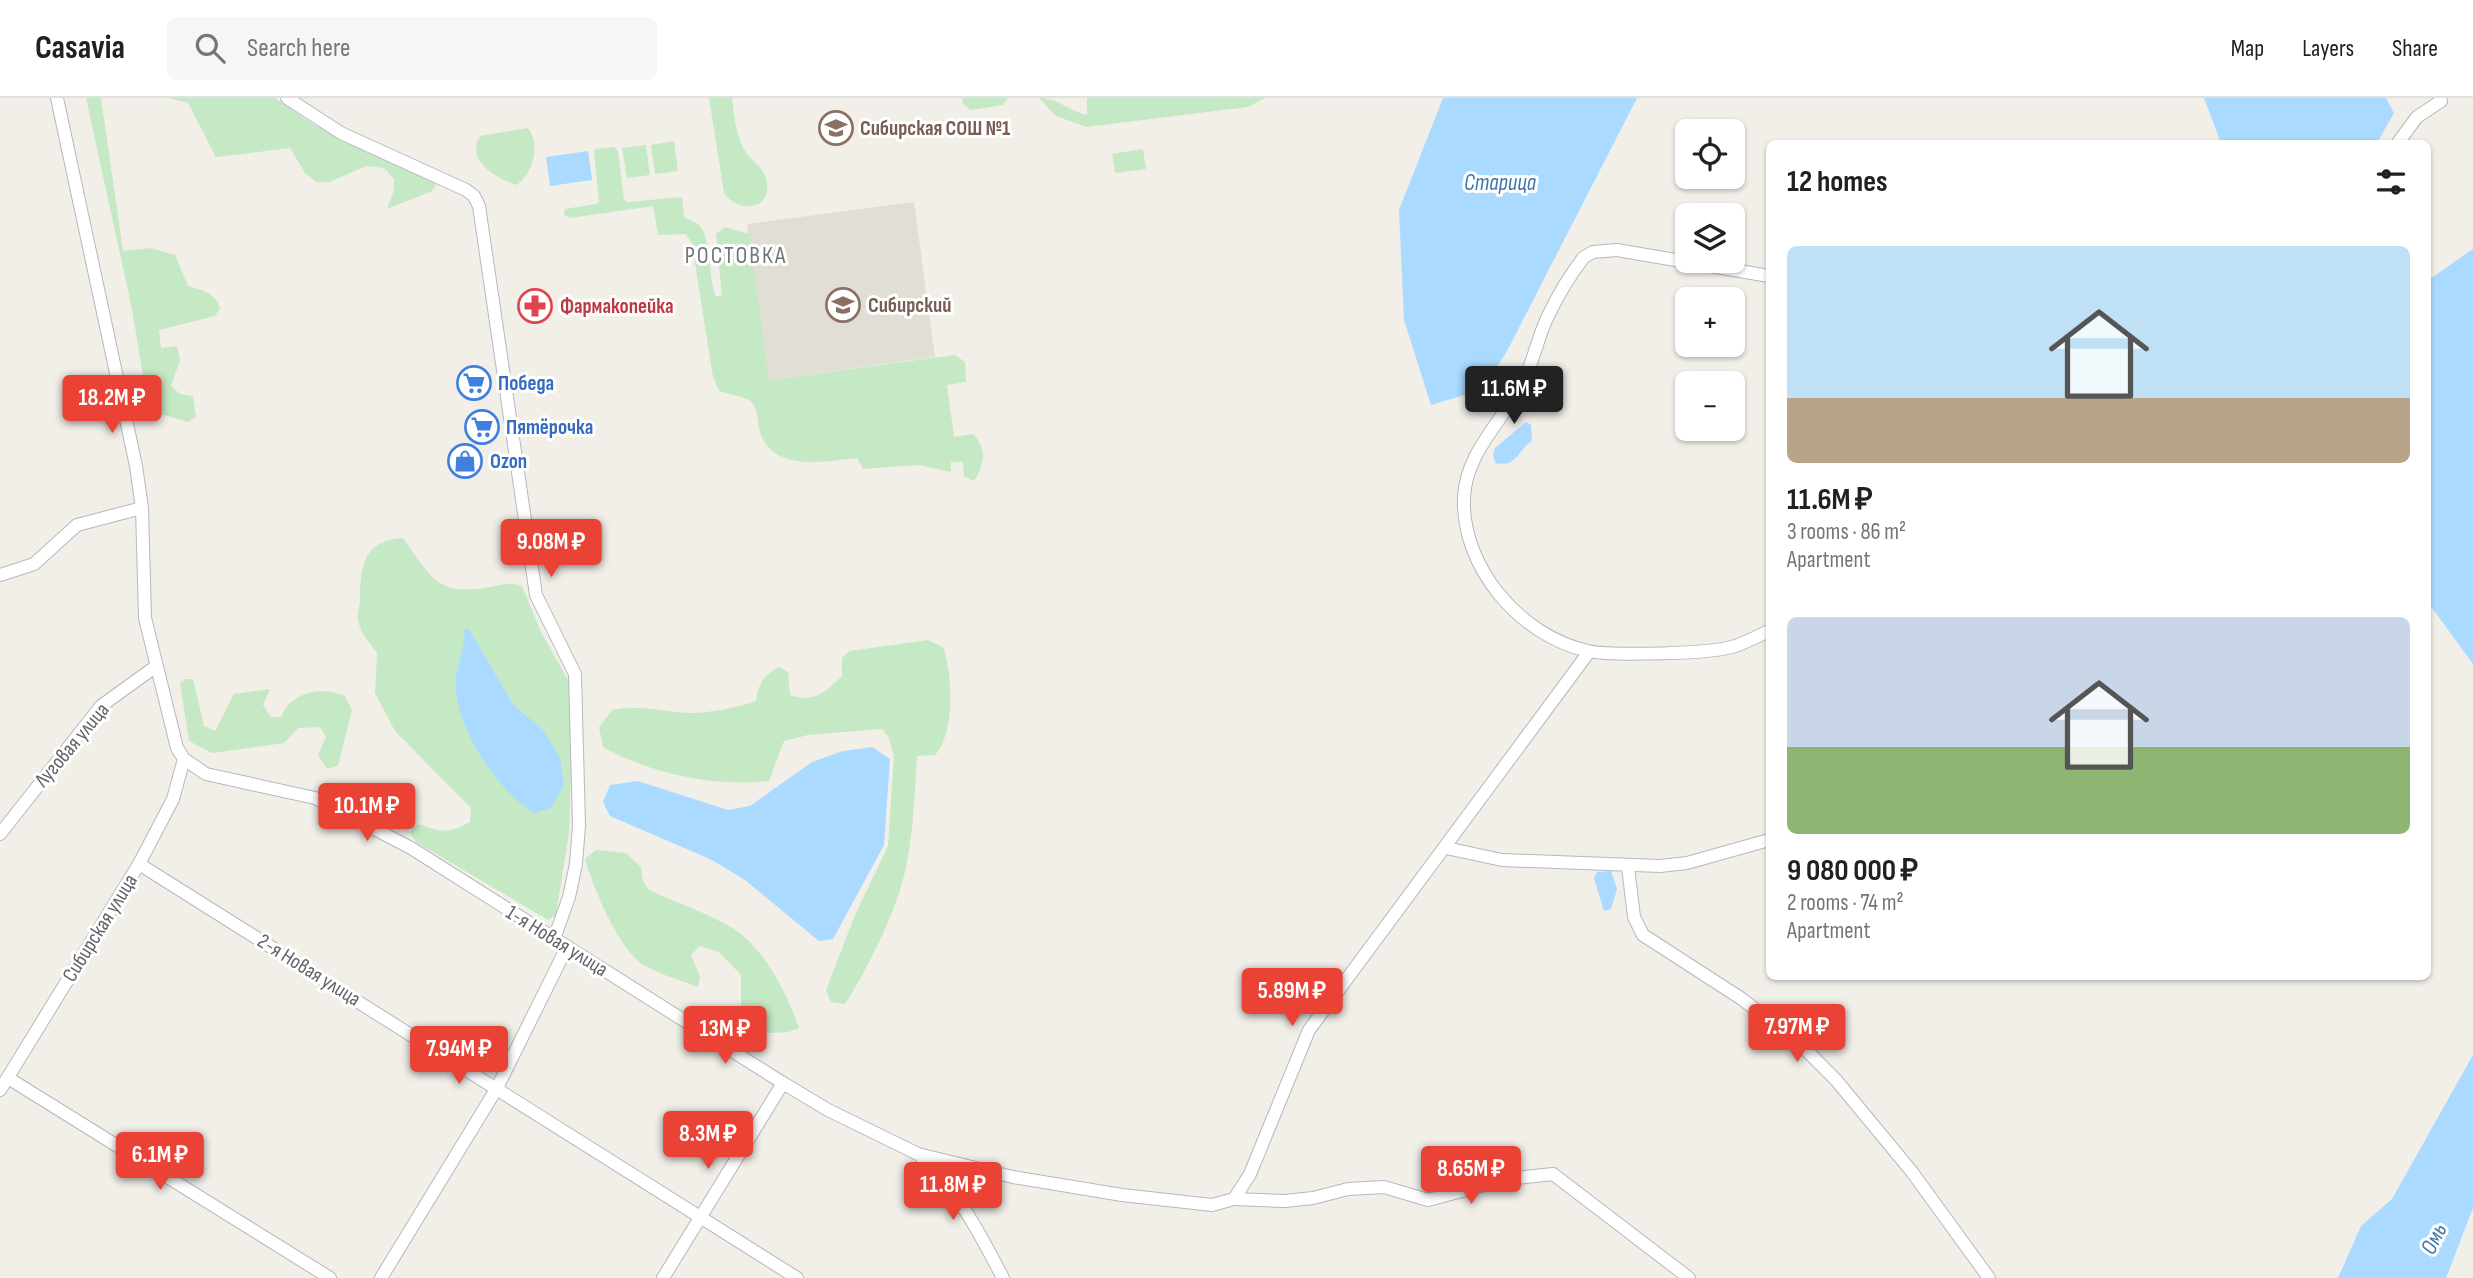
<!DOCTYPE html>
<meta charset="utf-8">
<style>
:root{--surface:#fff;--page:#f6f6f6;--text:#202124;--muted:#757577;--line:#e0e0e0;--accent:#ea4335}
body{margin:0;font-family:"Sofia Sans Condensed",sans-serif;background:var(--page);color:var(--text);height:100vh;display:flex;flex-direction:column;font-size:26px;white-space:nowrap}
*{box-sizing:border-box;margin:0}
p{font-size:23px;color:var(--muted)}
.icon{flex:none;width:38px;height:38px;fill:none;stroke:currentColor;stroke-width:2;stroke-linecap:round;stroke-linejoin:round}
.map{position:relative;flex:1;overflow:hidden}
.drawer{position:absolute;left:1766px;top:42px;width:665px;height:840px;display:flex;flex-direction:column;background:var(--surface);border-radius:10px;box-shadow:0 2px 5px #0004}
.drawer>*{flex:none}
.fabs{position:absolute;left:1675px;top:21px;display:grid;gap:14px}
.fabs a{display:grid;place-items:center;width:70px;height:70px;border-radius:10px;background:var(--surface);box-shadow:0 2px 5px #0004;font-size:35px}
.price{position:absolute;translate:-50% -60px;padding:0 16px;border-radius:7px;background:var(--accent);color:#fff;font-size:23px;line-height:46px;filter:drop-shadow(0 2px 4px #0008)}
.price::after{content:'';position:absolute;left:50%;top:42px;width:21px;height:16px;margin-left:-10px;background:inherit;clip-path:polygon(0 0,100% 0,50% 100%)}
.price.active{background:#222;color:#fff}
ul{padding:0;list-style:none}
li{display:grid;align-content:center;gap:14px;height:371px;padding:0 21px}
li span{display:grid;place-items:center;height:217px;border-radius:10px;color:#555}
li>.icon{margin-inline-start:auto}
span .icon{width:126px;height:126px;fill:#fffc;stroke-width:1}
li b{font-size:30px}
h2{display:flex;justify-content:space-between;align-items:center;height:84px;padding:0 21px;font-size:30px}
header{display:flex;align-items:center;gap:42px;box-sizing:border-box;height:98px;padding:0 35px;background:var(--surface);border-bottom:2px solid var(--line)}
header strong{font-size:33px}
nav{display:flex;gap:38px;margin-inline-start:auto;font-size:24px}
.search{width:490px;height:63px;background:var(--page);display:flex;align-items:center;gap:18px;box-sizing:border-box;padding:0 24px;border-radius:10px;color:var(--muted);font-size:26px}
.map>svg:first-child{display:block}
</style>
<header>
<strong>Casavia</strong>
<div class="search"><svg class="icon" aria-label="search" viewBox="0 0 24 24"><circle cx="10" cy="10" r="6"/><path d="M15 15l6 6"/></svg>Search here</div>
<nav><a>Map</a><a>Layers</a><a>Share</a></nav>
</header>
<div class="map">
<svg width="2473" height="1180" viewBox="0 0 2473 1180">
<rect width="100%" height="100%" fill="#f1efe8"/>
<path fill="#e1ded6" d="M914 104 935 259 768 282 747 126Z"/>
<g fill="#c5e8c5" fill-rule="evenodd">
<path d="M86 0H101L123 153 151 150 175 157 188 188C201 192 216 195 220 210L215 218 159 232 161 250 177 248 180 262 171 288 180 296 193 298 196 319 188 324 161 316 150 320 132 211Z"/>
<path d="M169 0H275L311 25 346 43 434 83 436 87 432 93 387 111 394 92V81L384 70 366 68 330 84H316L305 75 290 50 216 59 188 5Z"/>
<path d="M709 0H732C734 16 736 39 745 53 753 65 764 69 767 84 772 112 738 116 724 95Z"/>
<path d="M962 0H1008L1003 7 971 12 963 6Z"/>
<path d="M1039 0C1057 0 1069 13 1087 17V0H1265L1248 9 1086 29 1056 18Z"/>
<path d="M528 30C541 47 533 77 516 87 497 80 465 64 480 38Z"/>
<path d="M674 43 678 73 655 76 651 47Z"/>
<path d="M646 47 650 77 627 80 622 50Z"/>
<path d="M614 49 618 53 624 101 628 104 682 99 684 119C688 121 696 124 699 127 712 140 708 181 716 199L722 197 716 136 725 129 749 136 769 282 955 257 965 264 966 284 947 287 954 339 973 336C988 351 984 367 974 383L964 378 963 364H951V374L918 367 863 371 857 360C824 363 774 375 760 334 757 324 759 310 750 303 743 298 728 296 719 293L713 279 692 146 686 136 658 137 653 108 570 120 564 117 565 111 596 106 599 103 594 54 596 51Z"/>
<path d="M1143 51 1146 71 1115 75 1112 56Z"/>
<path d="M403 440C431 479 437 499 490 489 501 487 511 484 522 488L541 534 568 582 572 634 569 735 556 817 548 822 416 744 410 735 413 729 419 726C440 735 451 735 470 724L471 710 395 633 375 595 377 555C370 545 360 535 358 522 357 516 360 507 360 501 360 468 364 442 403 440ZM469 531 513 606 543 632 456 581Z"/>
<path d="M928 542 943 549C953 576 955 636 935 657L917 658C914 702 913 757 898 798 885 835 866 873 845 906L831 904 826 892 855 817 888 748 894 658 889 640 882 631 808 637 784 643 769 683C713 689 652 676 603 649L599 629 612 612C641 606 661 614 690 615 711 615 736 610 756 603 759 584 763 578 779 569L788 574 790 597C814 605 825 595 842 578V560L850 553Z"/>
<path d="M186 581H193L204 628 215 633 234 596 270 591 263 607 271 619H281C292 593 321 588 345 598L352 612 338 668 327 671 318 657 326 639 320 629 298 630 284 645 212 655 189 643 180 585Z"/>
<path d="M596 752 626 755 641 769 643 783 649 792C675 804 704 814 729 828 764 848 786 894 799 930L788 934 738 937 732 929 741 910V877L719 854 700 848 691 857 700 879 698 889C680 882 658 876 642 866 618 850 593 789 585 761Z"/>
</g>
<g fill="#aadaff">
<path d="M1443 0H1637L1506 255 1481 292 1431 307 1404 222 1399 112Z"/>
<path d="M2204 0H2386L2394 15 2377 45H2221Z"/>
<path d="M588 53 592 82 550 88 546 59Z"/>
<path d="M2473 151V566L2427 503V183Z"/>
<path d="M1526 324 1531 327 1532 343C1517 352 1518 370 1495 365L1493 356 1495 350Z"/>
<path d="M469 531 513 606 543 632 560 660 564 686 551 710 534 715C496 691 453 627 456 580 458 563 466 549 464 532Z"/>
<path d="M872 649 890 661 884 747 833 841 819 843 745 782 712 762 610 718 603 704 610 687 638 683 728 712 750 708 812 664 843 653Z"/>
<path d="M1611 773 1617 791 1611 811 1604 813 1594 780 1597 774Z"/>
<path d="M2473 957V1110L2446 1180H2338L2361 1128 2392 1101Z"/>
</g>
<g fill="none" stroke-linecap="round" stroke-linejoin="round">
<g stroke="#b5b8bc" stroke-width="14">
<g id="minor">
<path d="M57 0 136 368 142 410 145 520 177 650 184 661 206 676 315 700 411 750 783 985 828 1012 918 1056 1013 1079 1122 1097 1212 1107 1234 1101 1250 1076 1309 932 1589 554"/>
<path d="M287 0 341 35 466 92 474 98 479 108 536 497 575 576 579 727 576 766 569 799 554 841"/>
<path d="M2397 46 2417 19 2441 3 2440 0"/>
<path d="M1769 178 1617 152 1593 154 1584 159C1570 177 1558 197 1548 218 1538 238 1534 262 1524 282 1505 321 1466 353 1464 399 1461 469 1520 538 1588 553 1611 558 1713 556 1735 548 1747 544 1758 538 1769 533"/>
<path d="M0 477 34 466 77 427 142 410"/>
<path d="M0 736 101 608 155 569"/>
<path d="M1446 750 1502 762 1660 768 1687 765 1769 742"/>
<path d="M139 766 797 1180"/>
<path d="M1628 769 1634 819 1643 837 1742 901 1803 949 1836 982 1912 1074 1989 1180"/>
<path d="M8 980 330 1180"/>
<path d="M0 992 139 766 173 701 184 661"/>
<path d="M921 1059C958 1093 980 1136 1003 1180"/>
<path d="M1234 1101 1285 1103 1313 1100 1348 1091 1384 1089 1428 1102 1507 1081 1553 1076 1689 1180"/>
<path d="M381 1180 497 990 567 849"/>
<path d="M663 1180 783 985"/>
</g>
</g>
<use href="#minor" stroke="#fff" stroke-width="12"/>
</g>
<defs>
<g id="school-ring" transform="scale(1.75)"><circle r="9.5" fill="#fff" stroke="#8d6e63" stroke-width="1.5"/><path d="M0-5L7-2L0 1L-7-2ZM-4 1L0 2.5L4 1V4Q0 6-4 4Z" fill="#8d6e63"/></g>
<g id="pharmacy-ring" transform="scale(1.75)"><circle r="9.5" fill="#fff" stroke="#e0444e" stroke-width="1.5"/><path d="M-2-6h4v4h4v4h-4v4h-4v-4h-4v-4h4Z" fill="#e0444e"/></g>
<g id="supermarket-ring" transform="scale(1.75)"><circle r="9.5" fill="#fff" stroke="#3f7fe0" stroke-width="1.5"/><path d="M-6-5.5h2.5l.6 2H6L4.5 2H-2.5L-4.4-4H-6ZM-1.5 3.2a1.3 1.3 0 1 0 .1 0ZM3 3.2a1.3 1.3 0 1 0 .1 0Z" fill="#3f7fe0"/></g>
<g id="shop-ring" transform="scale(1.75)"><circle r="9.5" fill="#fff" stroke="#3f7fe0" stroke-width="1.5"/><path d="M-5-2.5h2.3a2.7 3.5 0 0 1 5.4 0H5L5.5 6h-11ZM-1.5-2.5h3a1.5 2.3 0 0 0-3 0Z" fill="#3f7fe0"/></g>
</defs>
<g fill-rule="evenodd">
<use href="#school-ring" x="836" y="30"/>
<use href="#school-ring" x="843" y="207"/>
<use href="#pharmacy-ring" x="535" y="208"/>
<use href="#supermarket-ring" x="474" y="285"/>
<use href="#supermarket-ring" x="482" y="329"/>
<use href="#shop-ring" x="465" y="363"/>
</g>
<g text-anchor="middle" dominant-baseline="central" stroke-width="6" stroke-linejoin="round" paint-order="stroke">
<g font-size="21" font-weight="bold" fill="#785e54" stroke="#fff" text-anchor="start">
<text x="860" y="30">Сибирская СОШ №1</text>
<text x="868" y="207">Сибирский</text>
</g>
<g font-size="21" font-weight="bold" fill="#be3a42" stroke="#fff" text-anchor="start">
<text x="560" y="208">Фармакопейка</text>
</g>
<g font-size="21" font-weight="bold" fill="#366cbe" stroke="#fff" text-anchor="start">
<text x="498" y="285">Победа</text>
<text x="506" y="329">Пятёрочка</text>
<text x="490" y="363">Ozon</text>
</g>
<g font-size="21" fill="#5f6368" stroke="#fff">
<text transform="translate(72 647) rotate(-50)">Луговая улица</text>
<text transform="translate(100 830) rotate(-58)">Сибирская улица</text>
<text transform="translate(557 843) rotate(32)">1-я Новая улица</text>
<text transform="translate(309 872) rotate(32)">2-я Новая улица</text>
</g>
<g font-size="23" font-style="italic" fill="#4174aa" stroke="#fff">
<text x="1500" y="85">Старица</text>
<text transform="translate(2434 1141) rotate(-63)">Омь</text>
</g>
<g font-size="24" letter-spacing="2" fill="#70757a" stroke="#fff">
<text x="736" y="157">РОСТОВКА</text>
</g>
</g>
</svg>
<div class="fabs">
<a><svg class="icon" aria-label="locate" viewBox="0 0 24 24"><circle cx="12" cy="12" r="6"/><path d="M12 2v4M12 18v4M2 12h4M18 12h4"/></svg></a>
<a><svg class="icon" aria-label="layers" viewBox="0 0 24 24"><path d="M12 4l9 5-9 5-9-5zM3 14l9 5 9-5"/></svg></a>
<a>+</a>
<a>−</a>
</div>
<b class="price active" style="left:1514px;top:328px">11.6M ₽</b>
<b class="price" style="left:112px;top:337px">18.2M ₽</b>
<b class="price" style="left:551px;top:481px">9.08M ₽</b>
<b class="price" style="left:367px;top:745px">10.1M ₽</b>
<b class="price" style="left:1292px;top:930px">5.89M ₽</b>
<b class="price" style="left:1797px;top:966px">7.97M ₽</b>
<b class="price" style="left:725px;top:968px">13M ₽</b>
<b class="price" style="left:459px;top:988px">7.94M ₽</b>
<b class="price" style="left:708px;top:1073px">8.3M ₽</b>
<b class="price" style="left:160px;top:1094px">6.1M ₽</b>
<b class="price" style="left:1471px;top:1108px">8.65M ₽</b>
<b class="price" style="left:953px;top:1124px">11.8M ₽</b>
<section class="drawer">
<h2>12 homes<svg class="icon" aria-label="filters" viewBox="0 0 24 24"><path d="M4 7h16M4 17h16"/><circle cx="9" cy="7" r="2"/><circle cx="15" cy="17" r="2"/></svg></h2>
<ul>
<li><span style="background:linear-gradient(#bfe0f5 70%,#b9a48a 0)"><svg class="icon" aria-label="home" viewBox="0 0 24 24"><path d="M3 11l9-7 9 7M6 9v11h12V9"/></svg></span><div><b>11.6M ₽</b><p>3 rooms · 86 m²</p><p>Apartment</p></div></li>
<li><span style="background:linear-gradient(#c9d6e8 60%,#8fb573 0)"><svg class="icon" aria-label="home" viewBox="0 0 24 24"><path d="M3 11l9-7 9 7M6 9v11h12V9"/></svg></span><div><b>9 080 000 ₽</b><p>2 rooms · 74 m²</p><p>Apartment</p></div></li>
</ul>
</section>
</div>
